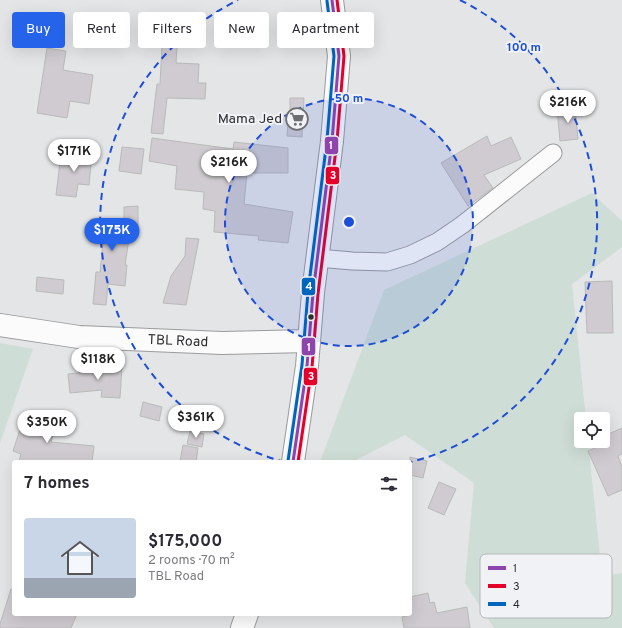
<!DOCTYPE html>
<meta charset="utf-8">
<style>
:root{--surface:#fff;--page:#f7f7f7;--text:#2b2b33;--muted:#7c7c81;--line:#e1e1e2;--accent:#2563eb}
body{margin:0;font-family:Overpass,sans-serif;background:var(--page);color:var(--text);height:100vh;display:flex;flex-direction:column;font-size:15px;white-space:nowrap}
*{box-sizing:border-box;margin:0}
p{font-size:13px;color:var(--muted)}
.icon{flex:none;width:22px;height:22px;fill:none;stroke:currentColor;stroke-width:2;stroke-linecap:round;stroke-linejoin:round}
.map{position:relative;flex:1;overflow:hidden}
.sheet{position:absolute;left:12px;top:460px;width:400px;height:156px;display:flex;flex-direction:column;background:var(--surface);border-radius:4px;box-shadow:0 4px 16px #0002}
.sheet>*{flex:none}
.top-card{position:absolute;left:12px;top:12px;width:400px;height:36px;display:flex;gap:8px}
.controls{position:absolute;left:574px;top:412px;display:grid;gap:8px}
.controls a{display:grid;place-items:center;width:36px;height:36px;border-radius:4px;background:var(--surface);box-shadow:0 4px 16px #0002;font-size:20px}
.price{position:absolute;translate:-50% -34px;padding:0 9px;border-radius:14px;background:#fff;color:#222;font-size:13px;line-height:26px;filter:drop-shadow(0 1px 2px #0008)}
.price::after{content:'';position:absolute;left:50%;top:24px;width:12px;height:9px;margin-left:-6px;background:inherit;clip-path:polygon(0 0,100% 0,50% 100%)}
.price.on{background:var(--accent);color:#fff}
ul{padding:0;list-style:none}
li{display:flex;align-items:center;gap:12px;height:100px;padding:0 12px}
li+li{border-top:1px solid var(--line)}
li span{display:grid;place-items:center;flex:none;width:112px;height:80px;border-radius:4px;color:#555}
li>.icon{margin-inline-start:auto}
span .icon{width:48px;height:48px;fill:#fffc;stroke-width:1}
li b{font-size:17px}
h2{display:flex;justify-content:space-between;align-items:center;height:48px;padding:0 12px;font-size:17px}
.pill{padding:0 14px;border-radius:4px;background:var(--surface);box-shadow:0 4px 16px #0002;font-size:14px;line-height:36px}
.pill.on{background:var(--accent);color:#fff}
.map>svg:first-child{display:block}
</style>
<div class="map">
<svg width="622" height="628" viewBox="0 0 622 628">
<rect width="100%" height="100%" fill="#e3e5e7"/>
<g fill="#cfddd7">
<path d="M592 193 622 221V247L572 284 586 419H581V441H588L602 576 622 573V628H494L465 583 474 483 405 435 352 462H320L384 290Z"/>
<path d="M0 343 33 349 0 443Z"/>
</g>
<g fill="#cfcbd0" stroke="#b9baba">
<path d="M162 46 177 47 176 63 199 64 198 83H206L205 99 167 98 163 134 151 133 157 84H160Z"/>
<path d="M47 48 66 51 63 70 93 75 89 104 70 101 67 118 37 113Z"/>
<path d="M290 98H304L302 137 287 136 288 121H290Z"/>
<path d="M575 107 578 139 560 141 557 109Z"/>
<path d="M487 136 491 146 511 137 521 159 484 175 493 188 468 206 441 163Z"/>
<path d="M152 138 233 149 234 142 288 148V173H247L244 204 293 212 288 243 258 240 259 236 214 232 215 211 203 209 204 192 175 189 177 166 149 161Z"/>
<path d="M122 147 144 149 141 174 119 171Z"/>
<path d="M66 151 92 154 89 185 78 184 76 197 56 195 60 162 65 163Z"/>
<path d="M138 206V226H131L125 265H127L125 286 108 284 106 305 93 304 96 272H100L103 242 89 240 91 219 124 223V207Z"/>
<path d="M186 238 199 239 186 305 163 303 171 276 185 256Z"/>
<path d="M37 277 64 280 63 294 36 291Z"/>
<path d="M612 281 613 333H587L585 282Z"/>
<path d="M98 365 122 367 120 398 101 397 102 390 70 393 68 374 98 371Z"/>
<path d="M143 402 162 407 159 421 140 416Z"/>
<path d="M26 411 45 418 43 425 55 429 51 442 94 446 92 462H19L21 454 13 451Z"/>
<path d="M622 428V454L618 456 622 467V490L608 496 588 451 606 443 604 436Z"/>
<path d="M190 431 204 434 202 447 187 444Z"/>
<path d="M183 445 198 448 196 462H180Z"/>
<path d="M410 457 427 461 423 478 410 475Z"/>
<path d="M439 482 456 489 444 515 428 508Z"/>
<path d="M11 589H14V614H77L71 628H0V624Z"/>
<path d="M428 593 430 603 434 602 437 613 467 607 470 628H404L402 617 410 615V597Z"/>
</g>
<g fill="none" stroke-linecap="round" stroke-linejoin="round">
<g stroke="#9a9b9c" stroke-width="19">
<path id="street" d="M318 258 352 261 387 262 410 255 437 242 462 225 553 153"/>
</g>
<g stroke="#9a9b9c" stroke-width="24">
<g id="secondary">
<path id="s1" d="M0 325 79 337 222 343 309 341"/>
<path d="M293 462 307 366 313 293 332 141 339 56 332 0"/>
<path d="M242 628 247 614"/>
</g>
</g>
<use href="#street" stroke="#fbfbfb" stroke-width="17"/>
<use href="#secondary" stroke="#fbfbfb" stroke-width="22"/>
<g stroke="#f0f2f5" stroke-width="6">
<path id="bus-1" d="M293 462 307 366 313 293 332 141 339 56 332 0"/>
</g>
<g stroke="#f0f2f5" stroke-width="6">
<path id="bus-2" d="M298 462 312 367 318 294 337 141 344 56 337 0"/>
</g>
<g stroke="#f0f2f5" stroke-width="6">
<path id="bus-3" d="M288 461 302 365 308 292 327 140 334 56 327 1"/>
</g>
<use href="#bus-1" stroke="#8e44ad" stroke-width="3"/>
<use href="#bus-2" stroke="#e4002b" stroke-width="3"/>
<use href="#bus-3" stroke="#0065bd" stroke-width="3"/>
</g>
<circle cx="349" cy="222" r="124" fill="#1d4ed8" fill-opacity=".12"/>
<g fill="none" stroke="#1d4ed8" stroke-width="2" stroke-dasharray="7 5">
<circle cx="349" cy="222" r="124"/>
<path d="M285 462A248 248 0 0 1 238 0M460 0A248 248 0 0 1 411 462"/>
</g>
<defs>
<g id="supermarket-ring" transform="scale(1.15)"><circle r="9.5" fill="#f0f2f5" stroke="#6d6e6f" stroke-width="1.5"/><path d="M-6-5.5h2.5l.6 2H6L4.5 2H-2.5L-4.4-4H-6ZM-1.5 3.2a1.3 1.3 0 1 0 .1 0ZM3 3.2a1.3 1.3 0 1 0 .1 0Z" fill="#6d6e6f"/></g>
</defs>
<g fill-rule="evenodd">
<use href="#supermarket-ring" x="297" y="119"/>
</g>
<circle fill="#2d2e2f" stroke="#f0f2f5" stroke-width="1.5" cx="311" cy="317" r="3.5"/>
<g text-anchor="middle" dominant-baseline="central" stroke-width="4" stroke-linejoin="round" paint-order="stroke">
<g font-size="14" fill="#2d2e2f" stroke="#f0f2f5" text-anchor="end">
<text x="282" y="119">Mama Jed</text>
</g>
<g font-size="14" fill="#2d2e2f" stroke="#f0f2f5">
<text stroke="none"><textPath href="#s1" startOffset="179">TBL Road</textPath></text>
</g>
</g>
<rect x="480" y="554" width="132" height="64" rx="6" fill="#f0f2f5" stroke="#b6b7ba" stroke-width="1"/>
<rect x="488" y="566" width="18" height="4" fill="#8e44ad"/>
<rect x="488" y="584" width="18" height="4" fill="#e4002b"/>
<rect x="488" y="602" width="18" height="4" fill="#0065bd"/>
<g font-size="11" fill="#2d2e2f">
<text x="513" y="572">1</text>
<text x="513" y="590">3</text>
<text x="513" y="608">4</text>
</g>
<circle cx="349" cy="222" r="6" fill="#1d4ed8" stroke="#f0f2f5" stroke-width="2"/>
<g font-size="12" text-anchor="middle" font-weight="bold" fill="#1d4ed8" stroke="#f0f2f5" stroke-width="4" stroke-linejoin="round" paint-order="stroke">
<text x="524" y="51">100 m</text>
<text x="349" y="102">50 m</text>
</g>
<g stroke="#f0f2f5" stroke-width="1.5">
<rect x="324" y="136" width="15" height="19" rx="4" fill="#8e44ad"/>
<rect x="325" y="166" width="15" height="19" rx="4" fill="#e4002b"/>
<rect x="301" y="277" width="15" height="19" rx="4" fill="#0065bd"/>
<rect x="301" y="337" width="15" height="19" rx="4" fill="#8e44ad"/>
<rect x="303" y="367" width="15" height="19" rx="4" fill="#e4002b"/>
</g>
<g font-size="11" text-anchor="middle" font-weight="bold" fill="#fff">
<text x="331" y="149">1</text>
<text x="333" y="179">3</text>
<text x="309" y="290">4</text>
<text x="309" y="351">1</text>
<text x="311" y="380">3</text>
</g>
</svg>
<div class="controls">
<a><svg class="icon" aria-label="locate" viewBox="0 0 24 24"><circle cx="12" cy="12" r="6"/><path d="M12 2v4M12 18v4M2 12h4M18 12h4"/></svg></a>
</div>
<b class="price" style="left:568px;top:124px">$216K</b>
<b class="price" style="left:74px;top:173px">$171K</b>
<b class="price" style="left:229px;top:184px">$216K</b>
<b class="price on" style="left:112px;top:252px">$175K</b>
<b class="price" style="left:98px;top:381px">$118K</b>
<b class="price" style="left:196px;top:439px">$361K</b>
<b class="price" style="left:47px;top:444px">$350K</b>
<div class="top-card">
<a class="pill on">Buy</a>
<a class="pill">Rent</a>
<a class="pill">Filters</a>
<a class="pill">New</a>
<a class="pill">Apartment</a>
</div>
<section class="sheet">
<h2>7 homes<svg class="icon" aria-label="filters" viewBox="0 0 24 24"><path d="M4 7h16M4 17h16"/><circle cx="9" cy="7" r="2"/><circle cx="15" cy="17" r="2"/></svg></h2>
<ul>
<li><span style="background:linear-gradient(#c9d6e8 75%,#9aa5b1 0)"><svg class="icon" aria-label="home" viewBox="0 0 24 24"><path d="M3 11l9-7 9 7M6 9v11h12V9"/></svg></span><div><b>$175,000</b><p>2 rooms · 70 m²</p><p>TBL Road</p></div></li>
</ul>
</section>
</div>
